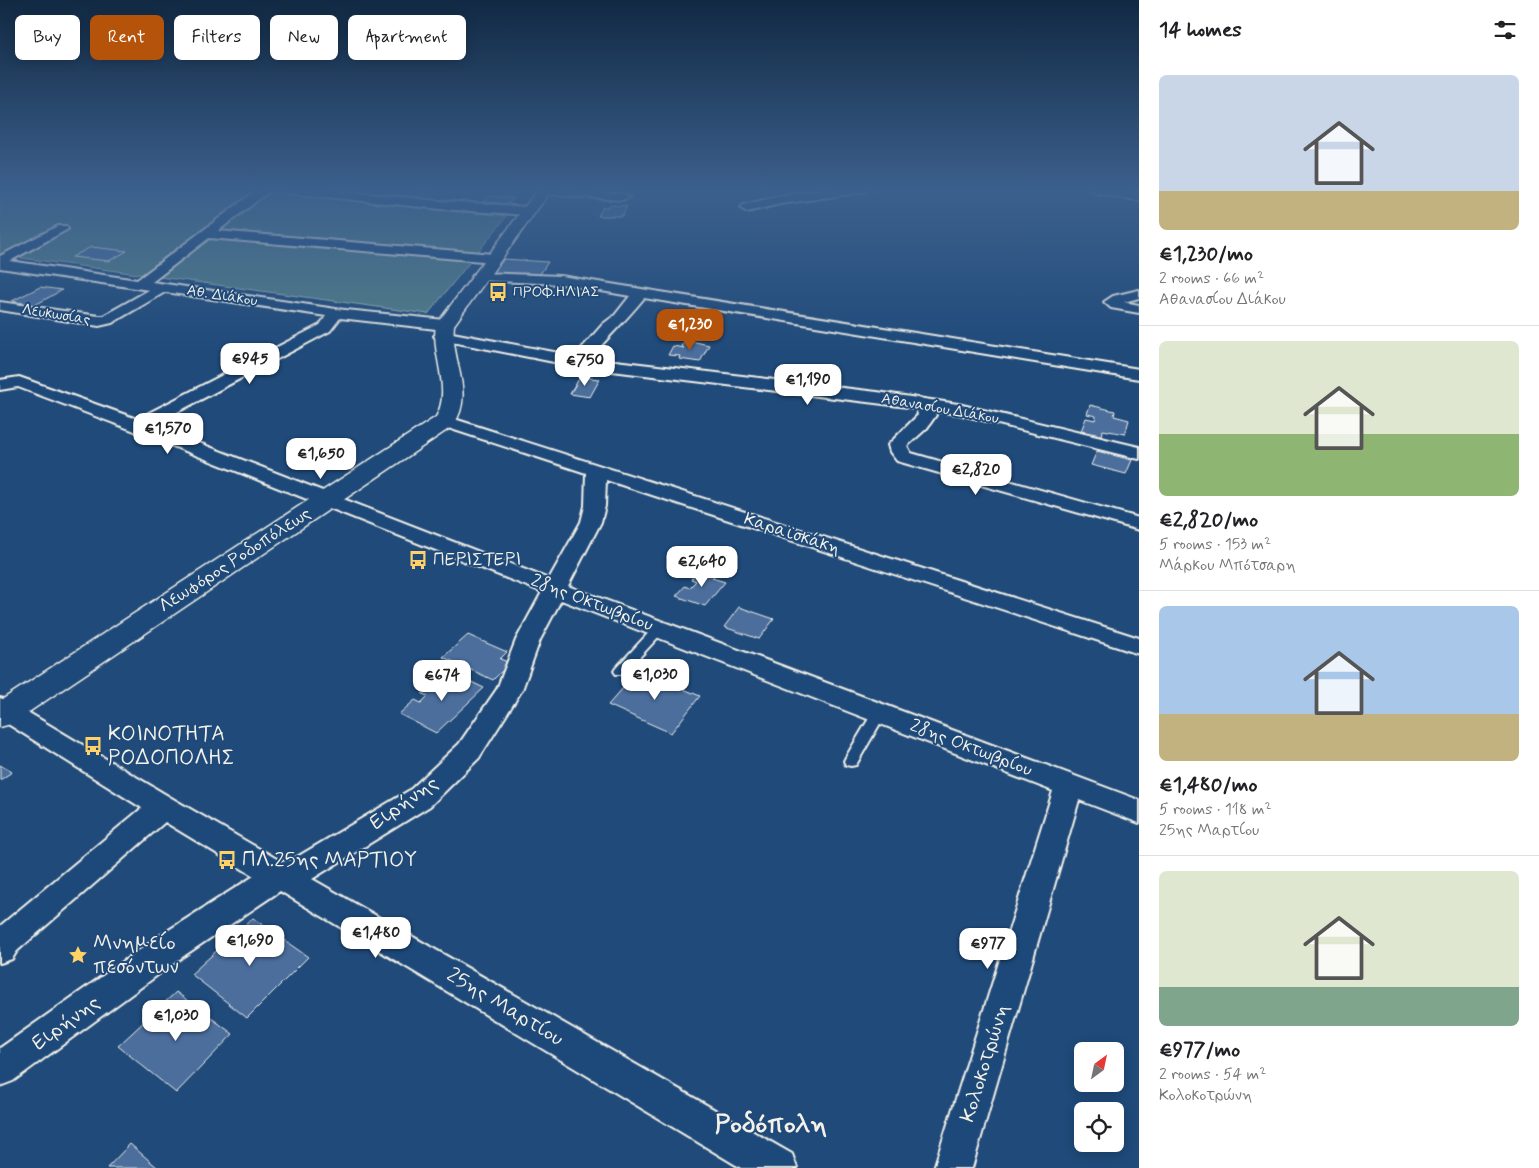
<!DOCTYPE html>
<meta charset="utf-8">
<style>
:root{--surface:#fff;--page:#f6f6f6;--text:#202124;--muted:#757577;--line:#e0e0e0;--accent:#b45309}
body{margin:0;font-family:Mynerve,sans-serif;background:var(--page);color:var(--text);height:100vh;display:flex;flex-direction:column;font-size:19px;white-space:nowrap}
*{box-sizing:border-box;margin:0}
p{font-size:16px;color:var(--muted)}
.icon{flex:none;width:28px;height:28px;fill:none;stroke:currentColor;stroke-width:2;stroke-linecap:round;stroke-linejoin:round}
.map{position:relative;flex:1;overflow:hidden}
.sheet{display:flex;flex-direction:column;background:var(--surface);width:400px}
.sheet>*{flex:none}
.hud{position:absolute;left:15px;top:15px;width:475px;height:45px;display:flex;gap:10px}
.needle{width:32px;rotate:33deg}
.fabs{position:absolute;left:1074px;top:1042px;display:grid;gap:10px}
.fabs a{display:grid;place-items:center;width:50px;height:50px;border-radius:8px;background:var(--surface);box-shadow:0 2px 12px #0003;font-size:25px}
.price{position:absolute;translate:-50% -42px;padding:0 11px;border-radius:10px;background:#fff;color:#222;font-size:16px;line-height:32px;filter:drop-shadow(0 1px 2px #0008)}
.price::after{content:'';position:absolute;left:50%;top:30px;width:15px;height:11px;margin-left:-8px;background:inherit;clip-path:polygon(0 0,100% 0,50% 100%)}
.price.current{background:var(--accent);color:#fff}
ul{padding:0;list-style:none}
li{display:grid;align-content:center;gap:10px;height:265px;padding:0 20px}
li+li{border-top:1px solid var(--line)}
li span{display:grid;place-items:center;height:155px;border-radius:8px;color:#555}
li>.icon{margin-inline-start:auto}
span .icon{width:90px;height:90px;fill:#fffc;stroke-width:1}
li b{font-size:21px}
h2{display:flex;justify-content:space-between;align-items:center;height:60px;padding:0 20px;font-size:21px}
.chip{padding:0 18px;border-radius:8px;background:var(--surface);box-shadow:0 2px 12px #0003;font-size:18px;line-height:45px}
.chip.current{background:var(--accent);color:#fff}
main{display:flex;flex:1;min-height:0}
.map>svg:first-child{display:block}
</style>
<main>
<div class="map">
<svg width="1139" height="1168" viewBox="0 0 1139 1168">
<rect width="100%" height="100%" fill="#1f4a7a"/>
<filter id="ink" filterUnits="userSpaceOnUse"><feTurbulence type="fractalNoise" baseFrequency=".02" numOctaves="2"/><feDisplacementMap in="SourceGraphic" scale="10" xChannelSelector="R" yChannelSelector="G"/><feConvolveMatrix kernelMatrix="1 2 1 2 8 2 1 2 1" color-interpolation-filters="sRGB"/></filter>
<g filter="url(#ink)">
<path fill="#527e87" stroke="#a3b8b8" d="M0 189H236L507 216 428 314 0 255Z"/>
<g fill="#4b6e9d" stroke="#f4f1e8">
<path d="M401 189 419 191 431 190 421 198 396 195Z"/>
<path d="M488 196 514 198 508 204 482 202Z"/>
<path d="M609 205 627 206 622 216H598L603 207H608Z"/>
<path d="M91 247 127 251 109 261 72 257Z"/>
<path d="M504 259 548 262 540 274 531 278 491 275Z"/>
<path d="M40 287 62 290 35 305 12 301Z"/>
<path d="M691 341 709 345 700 362 679 359 680 356 668 355 673 346 684 348 681 346 683 343Z"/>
<path d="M580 377 600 379 590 397 570 394Z"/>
<path d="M1090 405 1115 411 1114 416 1129 420 1125 434 1103 430 1101 435 1081 431 1086 418 1095 420 1096 416 1087 414Z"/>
<path d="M1097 451 1132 460 1126 474 1091 465Z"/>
<path d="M700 569 715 575 712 578 725 582 705 606 676 596 685 586 689 588 696 581 691 579Z"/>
<path d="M739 607 774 619 759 639 724 627Z"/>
<path d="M468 635 507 652 500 659 510 663 493 680 443 657Z"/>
<path d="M639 670 700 696 671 733 608 705Z"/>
<path d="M448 671 484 688 436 733 399 714 415 700 421 703 428 696 422 694 437 681 443 684 448 679 442 676Z"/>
<path d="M0 765 12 772 0 780Z"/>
<path d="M253 918 308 957 247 1018 191 974Z"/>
<path d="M176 992 233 1034 176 1093 118 1046Z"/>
<path d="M130 1144 158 1168H107Z"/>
</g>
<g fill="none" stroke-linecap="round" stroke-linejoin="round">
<g stroke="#f4f1e8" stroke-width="4">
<g id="service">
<path d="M659 625 663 626 665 629 663 632 624 674H616L614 671 616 668 655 626Z"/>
<path d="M879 708 884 710 886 713 856 765 851 766 846 765 844 761 846 757 874 710Z"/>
</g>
</g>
<g stroke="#f4f1e8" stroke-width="4">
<g id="minor">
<path d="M258 189H272L218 231 494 254 501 258 494 262 209 238 152 282 336 309 445 320 450 322 453 325 450 328 445 330 340 318 330 331 153 425 549 579 581 522 585 506 586 473 439 425 436 421 439 417 445 416 1139 638V654L606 480 605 506 601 522 568 586 1139 800V823L1079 800 972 1168H934L1053 791 561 600 540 640 522 690 479 758 430 806 312 879 792 1154 797 1168H741L280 891 185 955 13 1081 0 1086V1048L161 935 254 876 165 822 17 951 12 959 0 963V926L142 808 0 719V698L9 701 173 799 282 862 292 860 410 790 459 744 497 689 516 640 542 592 132 430 18 387 0 390V380L19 377 137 419 320 325 326 316 165 292 112 323 99 326 0 310V302L99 316H103L149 290 0 268V256L58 226H66L68 229 10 261 137 280Z"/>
<path d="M273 189H316L441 201 529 207 535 211 529 215 441 209 279 192Z"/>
<path d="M539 189 623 194 629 197 623 200 544 194 540 193Z"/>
<path d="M835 189H869L863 192 780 204 747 212 741 208 743 205 780 196Z"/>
<path d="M479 273 561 276 1139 369V379L644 298C627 319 608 337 590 358L877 392 958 404 1139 447V459L958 414 935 411 936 415 927 428 907 446 911 453 1139 518V530L897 461 890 452 888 445 918 415 916 408 579 367 437 339 434 336 437 333 442 331 575 356 603 324 615 315 630 296 561 284 474 280 472 277 474 274Z"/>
<path d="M1139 290V298L1124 302 1139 305V313L1111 308 1104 302 1113 296Z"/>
</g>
</g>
<g stroke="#f4f1e8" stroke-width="3">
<g id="tertiary">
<path d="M538 189H552L454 325C450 362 476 392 453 426L11 724 0 727V701L436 417C452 389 431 355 436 325Z"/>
<path d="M1088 189H1119L1139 193V201L1095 193Z"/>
</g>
</g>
<use href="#service" fill="#1f4a7a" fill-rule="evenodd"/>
<use href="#minor" fill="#1f4a7a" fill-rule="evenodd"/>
<use href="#tertiary" fill="#1f4a7a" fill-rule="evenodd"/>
</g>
</g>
<linearGradient id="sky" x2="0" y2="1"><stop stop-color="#112943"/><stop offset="0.54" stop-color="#3c608d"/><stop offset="1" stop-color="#3c608d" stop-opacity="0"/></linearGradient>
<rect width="1139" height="353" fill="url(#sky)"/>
<defs>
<g id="bus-bare" transform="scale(1.5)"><path d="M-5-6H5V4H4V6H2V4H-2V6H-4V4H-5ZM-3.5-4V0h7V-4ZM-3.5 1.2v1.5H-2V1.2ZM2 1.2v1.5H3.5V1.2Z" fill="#ffd166" stroke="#1f4a7a" stroke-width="2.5" paint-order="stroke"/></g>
<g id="sight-bare" transform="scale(1.5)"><path d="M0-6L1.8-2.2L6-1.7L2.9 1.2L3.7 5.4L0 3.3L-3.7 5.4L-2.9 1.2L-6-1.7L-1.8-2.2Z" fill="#ffd166" stroke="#1f4a7a" stroke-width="2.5" paint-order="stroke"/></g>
</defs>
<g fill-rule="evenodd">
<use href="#bus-bare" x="498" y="292"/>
<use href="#bus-bare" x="418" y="560"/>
<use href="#bus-bare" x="93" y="746"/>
<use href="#bus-bare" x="227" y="860"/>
<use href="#sight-bare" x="78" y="955"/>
</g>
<g text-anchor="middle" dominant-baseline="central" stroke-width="4" stroke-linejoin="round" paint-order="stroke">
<g font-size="15" fill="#f4f1e8" stroke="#1f4a7a" text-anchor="start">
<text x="513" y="292">ΠΡΟΦ.ΗΛΙΑΣ</text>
</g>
<g font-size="15" fill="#f4f1e8" stroke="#1f4a7a">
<text transform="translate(222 296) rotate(9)">Αθ. Διάκου</text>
<text transform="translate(56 315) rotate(9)">Λευκωσίας</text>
<text transform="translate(940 409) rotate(10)">Αθανασίου Διάκου</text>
</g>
<g font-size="18" fill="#f4f1e8" stroke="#1f4a7a">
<text transform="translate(792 534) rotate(18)">Καραϊσκάκη</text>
<text transform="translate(235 560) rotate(-33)">Λεωφόρος Ροδοπόλεως</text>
<text transform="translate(592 603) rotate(21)">28ης Οκτωβρίου</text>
<text transform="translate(971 748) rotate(21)">28ης Οκτωβρίου</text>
</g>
<g font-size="18" fill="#f4f1e8" stroke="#1f4a7a" text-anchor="start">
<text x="433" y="560">ΠΕΡΙΣΤΕΡΙ</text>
</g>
<g font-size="21" fill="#f4f1e8" stroke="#1f4a7a" text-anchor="start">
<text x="108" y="734">ΚΟΙΝΟΤΗΤΑ<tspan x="108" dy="24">ΡΟΔΟΠΟΛΗΣ</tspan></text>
<text x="242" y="860">ΠΛ.25ης ΜΑΡΤΙΟΥ</text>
<text x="93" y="943">Μνημείο<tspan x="93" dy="24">πεσόντων</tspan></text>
</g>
<g font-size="21" fill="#f4f1e8" stroke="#1f4a7a">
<text transform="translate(404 803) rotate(-35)">Ειρήνης</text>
<text transform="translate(505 1007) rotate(31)">25ης Μαρτίου</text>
<text transform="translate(66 1023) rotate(-36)">Ειρήνης</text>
<text transform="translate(985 1063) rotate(-73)">Κολοκοτρώνη</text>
</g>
<g font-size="26" font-weight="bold" fill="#f4f1e8" stroke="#1f4a7a">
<text x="771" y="1125">Ροδόπολη</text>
</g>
</g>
</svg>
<div class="fabs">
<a><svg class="needle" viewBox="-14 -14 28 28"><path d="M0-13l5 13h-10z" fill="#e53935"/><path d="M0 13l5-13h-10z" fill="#757577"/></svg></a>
<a><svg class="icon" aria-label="locate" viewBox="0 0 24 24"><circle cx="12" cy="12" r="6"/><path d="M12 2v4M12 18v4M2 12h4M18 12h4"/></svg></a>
</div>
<b class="price current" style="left:690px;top:351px">€1,230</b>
<b class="price" style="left:250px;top:385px">€945</b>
<b class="price" style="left:585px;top:387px">€750</b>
<b class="price" style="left:808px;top:406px">€1,190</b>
<b class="price" style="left:168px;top:455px">€1,570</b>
<b class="price" style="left:321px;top:480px">€1,650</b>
<b class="price" style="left:976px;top:496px">€2,820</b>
<b class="price" style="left:702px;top:588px">€2,640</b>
<b class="price" style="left:655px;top:701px">€1,030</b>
<b class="price" style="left:442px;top:702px">€674</b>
<b class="price" style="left:376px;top:959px">€1,480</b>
<b class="price" style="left:250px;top:967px">€1,690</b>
<b class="price" style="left:988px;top:970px">€977</b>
<b class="price" style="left:176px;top:1042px">€1,030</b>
<div class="hud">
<a class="chip">Buy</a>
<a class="chip current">Rent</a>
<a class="chip">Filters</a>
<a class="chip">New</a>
<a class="chip">Apartment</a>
</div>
</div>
<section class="sheet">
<h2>14 homes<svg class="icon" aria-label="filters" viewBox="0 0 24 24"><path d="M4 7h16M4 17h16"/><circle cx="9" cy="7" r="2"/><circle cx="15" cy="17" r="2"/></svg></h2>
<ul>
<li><span style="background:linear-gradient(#c9d6e8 75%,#c2b280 0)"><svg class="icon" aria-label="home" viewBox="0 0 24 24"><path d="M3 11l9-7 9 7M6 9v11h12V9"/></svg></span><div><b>€1,230/mo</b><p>2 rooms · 66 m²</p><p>Αθανασίου Διάκου</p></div></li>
<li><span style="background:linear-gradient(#dfe7d0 60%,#8fb573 0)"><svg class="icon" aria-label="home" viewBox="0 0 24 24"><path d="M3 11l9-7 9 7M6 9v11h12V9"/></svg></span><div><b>€2,820/mo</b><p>5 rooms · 153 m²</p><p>Μάρκου Μπότσαρη</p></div></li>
<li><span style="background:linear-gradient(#a9c7e8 70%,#c2b280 0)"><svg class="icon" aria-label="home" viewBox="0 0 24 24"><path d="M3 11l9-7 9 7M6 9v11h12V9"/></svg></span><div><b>€1,480/mo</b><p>5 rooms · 118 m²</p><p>25ης Μαρτίου</p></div></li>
<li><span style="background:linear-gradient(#dfe7d0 75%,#7fa58c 0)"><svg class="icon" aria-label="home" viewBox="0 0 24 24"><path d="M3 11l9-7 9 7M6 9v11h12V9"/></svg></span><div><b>€977/mo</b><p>2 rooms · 54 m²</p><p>Κολοκοτρώνη</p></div></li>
</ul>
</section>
</main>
